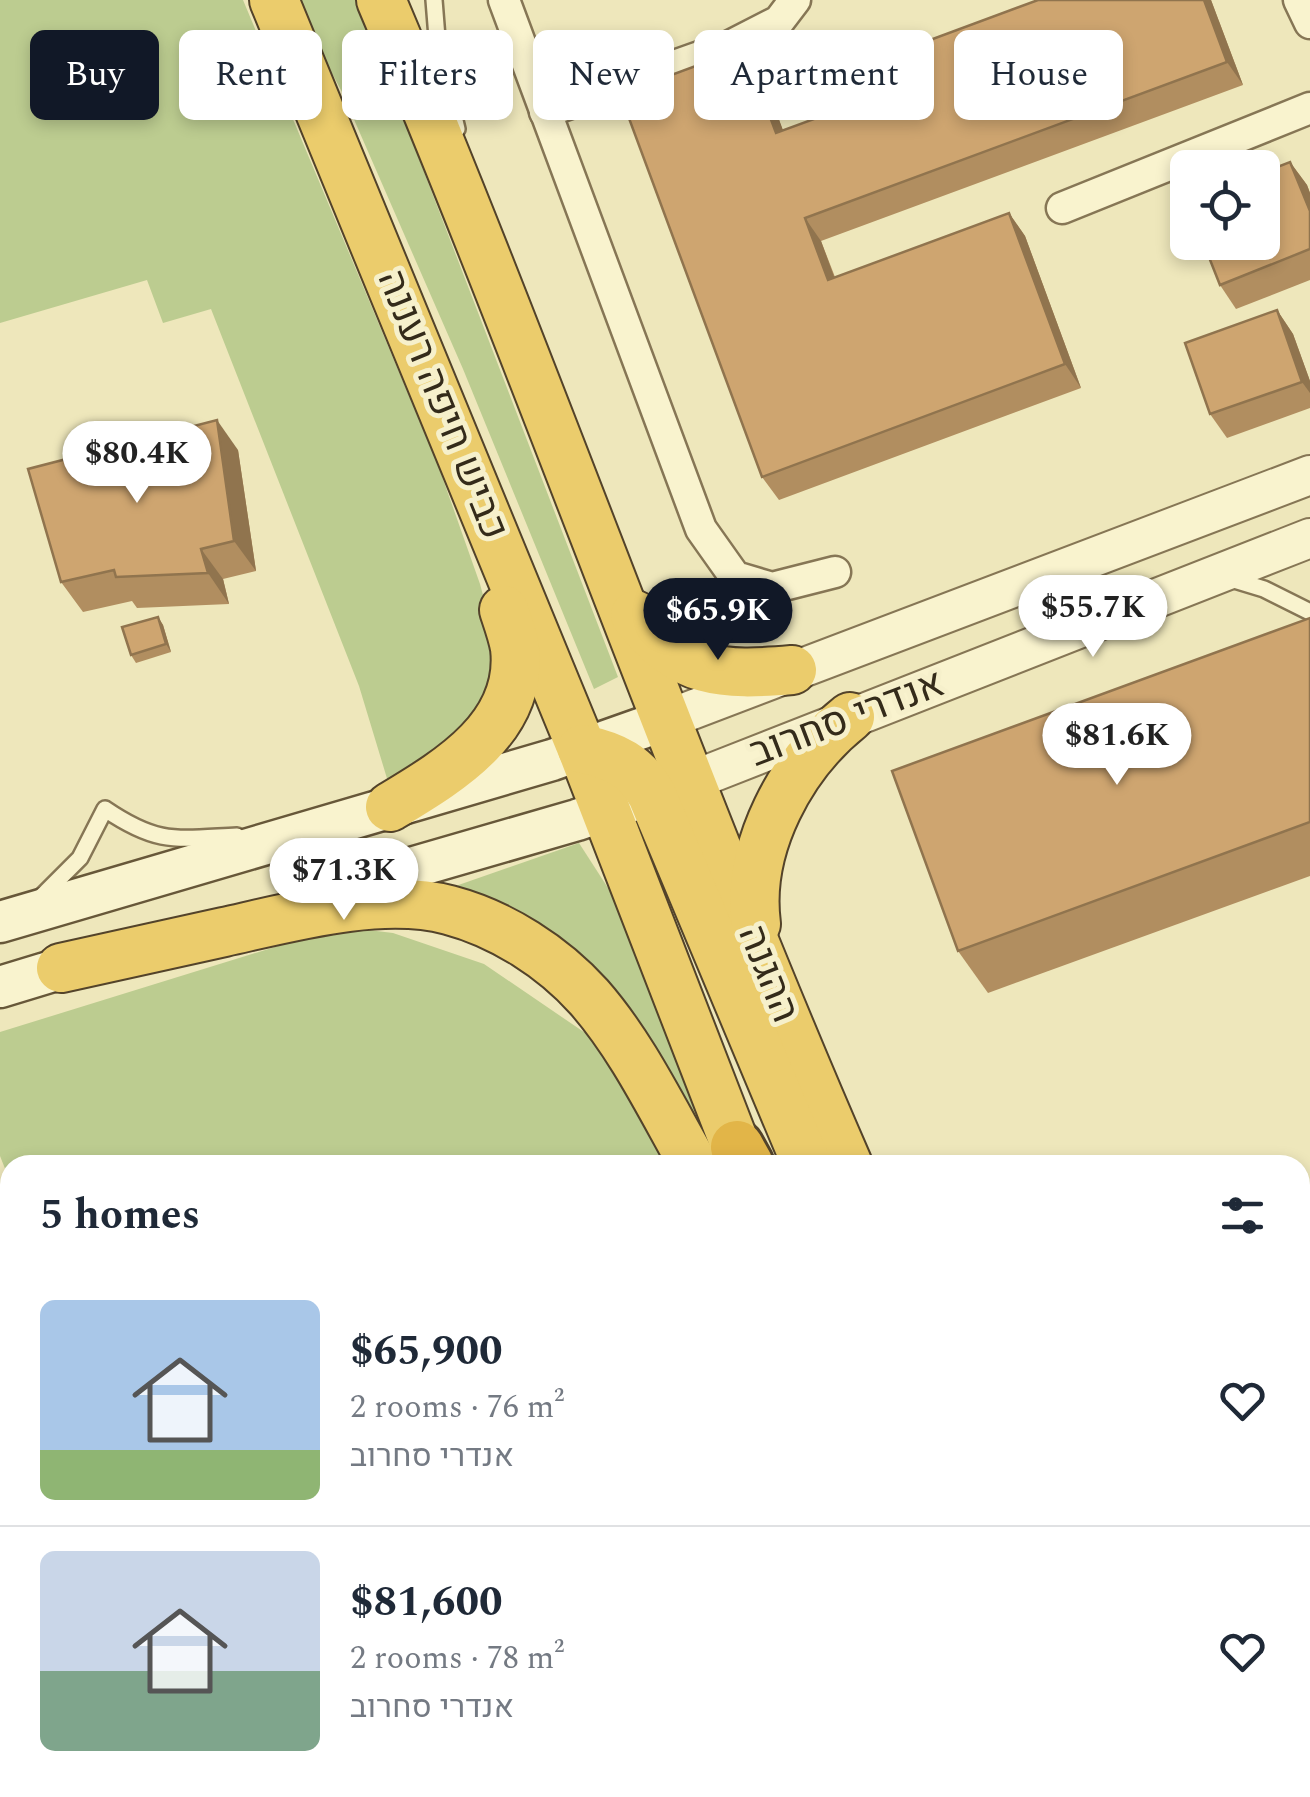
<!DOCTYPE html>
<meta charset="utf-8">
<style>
:root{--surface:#fff;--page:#f6f6f7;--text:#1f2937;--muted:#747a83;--line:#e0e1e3;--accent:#111827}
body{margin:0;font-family:Spectral,Heebo,serif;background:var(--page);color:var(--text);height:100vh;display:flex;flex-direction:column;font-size:38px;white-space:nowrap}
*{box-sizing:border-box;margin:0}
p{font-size:32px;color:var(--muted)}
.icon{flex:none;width:55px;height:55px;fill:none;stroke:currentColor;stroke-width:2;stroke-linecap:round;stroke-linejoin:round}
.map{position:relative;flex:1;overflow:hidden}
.side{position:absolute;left:0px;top:1155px;width:1310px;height:642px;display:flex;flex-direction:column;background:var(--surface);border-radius:30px 30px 0 0;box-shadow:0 5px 15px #0003}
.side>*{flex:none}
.top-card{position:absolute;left:30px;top:30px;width:1250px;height:90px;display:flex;gap:20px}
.tools{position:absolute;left:1170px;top:150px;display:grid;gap:20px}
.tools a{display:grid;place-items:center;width:110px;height:110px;border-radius:15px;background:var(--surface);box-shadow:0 5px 15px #0003;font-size:50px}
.price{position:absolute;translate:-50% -85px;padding:0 22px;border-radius:35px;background:#fff;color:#222;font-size:32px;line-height:65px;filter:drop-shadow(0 2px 5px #0008)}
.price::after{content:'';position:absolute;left:50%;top:60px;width:30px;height:22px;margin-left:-15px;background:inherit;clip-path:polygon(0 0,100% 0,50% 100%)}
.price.current{background:var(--accent);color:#fff}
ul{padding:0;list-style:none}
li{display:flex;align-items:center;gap:30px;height:250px;padding:0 40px}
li+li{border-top:2px solid var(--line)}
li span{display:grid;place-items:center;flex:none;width:280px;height:200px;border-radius:15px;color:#555}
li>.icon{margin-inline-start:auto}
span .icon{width:120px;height:120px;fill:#fffc;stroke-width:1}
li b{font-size:42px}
h2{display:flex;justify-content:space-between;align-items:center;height:120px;padding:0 40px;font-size:42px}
.chip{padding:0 35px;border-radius:15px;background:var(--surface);box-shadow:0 5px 15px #0003;font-size:35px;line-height:90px}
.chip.current{background:var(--accent);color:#fff}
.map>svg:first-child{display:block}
</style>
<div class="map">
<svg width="1310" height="1797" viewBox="0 0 1310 1797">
<rect width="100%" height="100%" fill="#eee7bb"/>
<g fill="#bccc90">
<path d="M0 0H243L438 465 480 584 498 651 494 708 389 785 359 686 211 309 163 323 147 280 0 323Z"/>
<path d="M293 0H358L618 677 594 689 463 369 342 92Z"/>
<path d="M579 843 619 905 725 1165 447 889Z"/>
<path d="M360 929 393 933 484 964 600 1043 674 1165H10V1181L0 1156V1032L320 933Z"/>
<path d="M759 1788H942L945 1797H760Z"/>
<path d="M977 1788H1145L1152 1797H980Z"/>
</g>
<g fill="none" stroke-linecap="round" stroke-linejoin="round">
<g stroke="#867655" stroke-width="20">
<g id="service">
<path d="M434 0 438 50 457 129"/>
<path d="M1231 579 1264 589 1310 612"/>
<path d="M40 898 80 858 105 809C158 845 176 839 237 836"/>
<path d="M0 1236 10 1243"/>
<path d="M0 1425 10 1422"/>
<path d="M733 1797 735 1788"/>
</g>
</g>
<g stroke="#867655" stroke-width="35">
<g id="minor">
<path d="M504 0 701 529 735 577 772 588 835 572"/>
<path d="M1299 0 1310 23"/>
<path d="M545 112 728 47 779 21 795 0"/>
<path d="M1062 208 1310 108"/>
</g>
</g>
<g stroke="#867655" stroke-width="42">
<g id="tertiary">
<path d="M668 719 1310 475"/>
<path d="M691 781 1310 538"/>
</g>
</g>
<g stroke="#675739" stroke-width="45">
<g id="secondary">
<path d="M311 897 577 820 681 784"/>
<path d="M0 922 552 760 668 719"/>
<path d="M0 987 92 959"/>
</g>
</g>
<g stroke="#53432a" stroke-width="52">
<g id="trunk">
<path d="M274 0 582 749 743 1165"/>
<path d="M381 0C544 385 681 782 848 1165"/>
<path d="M635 615C680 675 723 676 792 670"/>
<path d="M582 749C614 755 636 766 652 795L807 1165"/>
<path d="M390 807C448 772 524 728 515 648 513 636 508 622 504 610"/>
<path d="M756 924C746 847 791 764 850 717"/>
<path d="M61 968C115 956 169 944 224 932 291 917 381 892 449 910 502 924 553 957 589 997 632 1046 662 1109 694 1165"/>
<path d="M1300 1690 1310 1688"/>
<path d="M1300 1774 1310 1770"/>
<path d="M954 1788 957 1797"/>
</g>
</g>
<g stroke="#53432a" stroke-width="58">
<g id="motorway">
<path d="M737 1147 747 1165"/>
<path d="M1166 1788 1174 1797"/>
</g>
</g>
<use href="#service" stroke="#f9f3ce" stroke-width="15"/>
<use href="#minor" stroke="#f9f3ce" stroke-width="30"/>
<use href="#tertiary" stroke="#f9f3ce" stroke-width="38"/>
<use href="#secondary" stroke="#f9f3ce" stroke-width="40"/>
<use href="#trunk" stroke="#ebcc6c" stroke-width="48"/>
<use href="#motorway" stroke="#e2b548" stroke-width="52"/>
<g stroke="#53432a" stroke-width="52" stroke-linecap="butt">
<path id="trunk-bridge" d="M1241 1797 1266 1788"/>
</g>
<use href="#trunk-bridge" stroke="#ebcc6c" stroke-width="48"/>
</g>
<g fill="#b18e60">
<path d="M1038 0H1211L1243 85 821 241 835 277 1009 213 1025 236 1081 388 779 500 762 477 744 48 761 71 783 131 915 82Z"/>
<path d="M1290 162 1307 185 1310 193V280L1236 309 1220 285Z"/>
<path d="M1277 310 1293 334 1310 381V408L1227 438 1210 414Z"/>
<path d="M238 450 256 571 223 579 229 604 137 608 132 601 83 612 61 582Z"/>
<path d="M158 617 163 625 171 652 136 663 131 655Z"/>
<path d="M1310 618V876L988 993 958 951Z"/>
</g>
<g fill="#90744e">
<path d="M1204 0H1211L1243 85 1227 62Z"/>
<path d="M744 48 761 71 793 157 776 133Z"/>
<path d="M1290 162 1307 185 1310 193V211Z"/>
<path d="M1009 213 1025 236 1081 388 1065 364Z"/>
<path d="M805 218 821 241 844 304 828 280Z"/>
<path d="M1277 310 1293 334 1310 381V393L1302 382Z"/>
<path d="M217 420 238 450 256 571 234 541Z"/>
<path d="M201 549 223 579 229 604 208 573Z"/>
<path d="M158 617 163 625 171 652 166 644Z"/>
<path d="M2 1273 8 1281 4 1288 0 1282Z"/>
<path d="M10 1391V1410L7 1416 2 1407Z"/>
</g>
<g fill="#cea570" stroke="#90744e" stroke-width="2.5">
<path d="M1038 0H1204L1227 62 805 218 828 280 1009 213 1065 364 762 477 620 94 744 48 776 133 915 82 903 50Z"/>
<path d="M1290 162 1310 211V249L1220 285 1203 242H1262V173Z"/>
<path d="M1277 310 1302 382 1210 414 1185 343Z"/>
<path d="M217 420 234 541 201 549 208 573 116 577 114 570 61 582 28 469Z"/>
<path d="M158 617 166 644 131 655 122 627Z"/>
<path d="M1310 618V822L958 951 892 771Z"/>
<path d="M0 1281 10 1286V1391L2 1407H0Z"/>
</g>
<g text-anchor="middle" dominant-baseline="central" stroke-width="10" stroke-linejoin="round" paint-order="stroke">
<g font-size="40" fill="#342b1a" stroke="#f6f0cb">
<text transform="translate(442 405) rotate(68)">כביש חיפה רעננה</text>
<text transform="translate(847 719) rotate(-21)">אנדרי סחרוב</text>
<text transform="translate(768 974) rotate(68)">ההגנה</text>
</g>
</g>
</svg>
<div class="tools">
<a><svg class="icon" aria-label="locate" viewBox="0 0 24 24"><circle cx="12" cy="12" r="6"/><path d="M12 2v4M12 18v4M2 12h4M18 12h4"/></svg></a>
</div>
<b class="price" style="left:137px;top:506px">$80.4K</b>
<b class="price" style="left:1093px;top:660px">$55.7K</b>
<b class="price current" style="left:718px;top:663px">$65.9K</b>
<b class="price" style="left:1117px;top:788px">$81.6K</b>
<b class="price" style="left:344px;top:923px">$71.3K</b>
<div class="top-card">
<a class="chip current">Buy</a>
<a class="chip">Rent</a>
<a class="chip">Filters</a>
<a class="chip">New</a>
<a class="chip">Apartment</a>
<a class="chip">House</a>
</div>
<section class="side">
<h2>5 homes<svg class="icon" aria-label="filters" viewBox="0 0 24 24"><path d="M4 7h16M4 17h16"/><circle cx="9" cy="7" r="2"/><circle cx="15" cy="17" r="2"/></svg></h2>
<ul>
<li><span style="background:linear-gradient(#a9c7e8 75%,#8fb573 0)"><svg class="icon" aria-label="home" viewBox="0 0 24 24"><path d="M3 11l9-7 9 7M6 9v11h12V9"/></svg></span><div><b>$65,900</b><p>2 rooms · 76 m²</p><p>אנדרי סחרוב</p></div><svg class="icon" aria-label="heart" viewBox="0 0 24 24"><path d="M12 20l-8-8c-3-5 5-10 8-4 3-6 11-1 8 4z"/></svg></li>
<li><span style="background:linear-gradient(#c9d6e8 60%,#7fa58c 0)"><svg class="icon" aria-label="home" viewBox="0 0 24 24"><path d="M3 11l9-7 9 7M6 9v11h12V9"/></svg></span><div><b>$81,600</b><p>2 rooms · 78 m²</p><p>אנדרי סחרוב</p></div><svg class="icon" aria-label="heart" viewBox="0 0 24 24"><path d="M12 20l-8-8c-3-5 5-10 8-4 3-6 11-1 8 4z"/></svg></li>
</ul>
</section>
</div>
